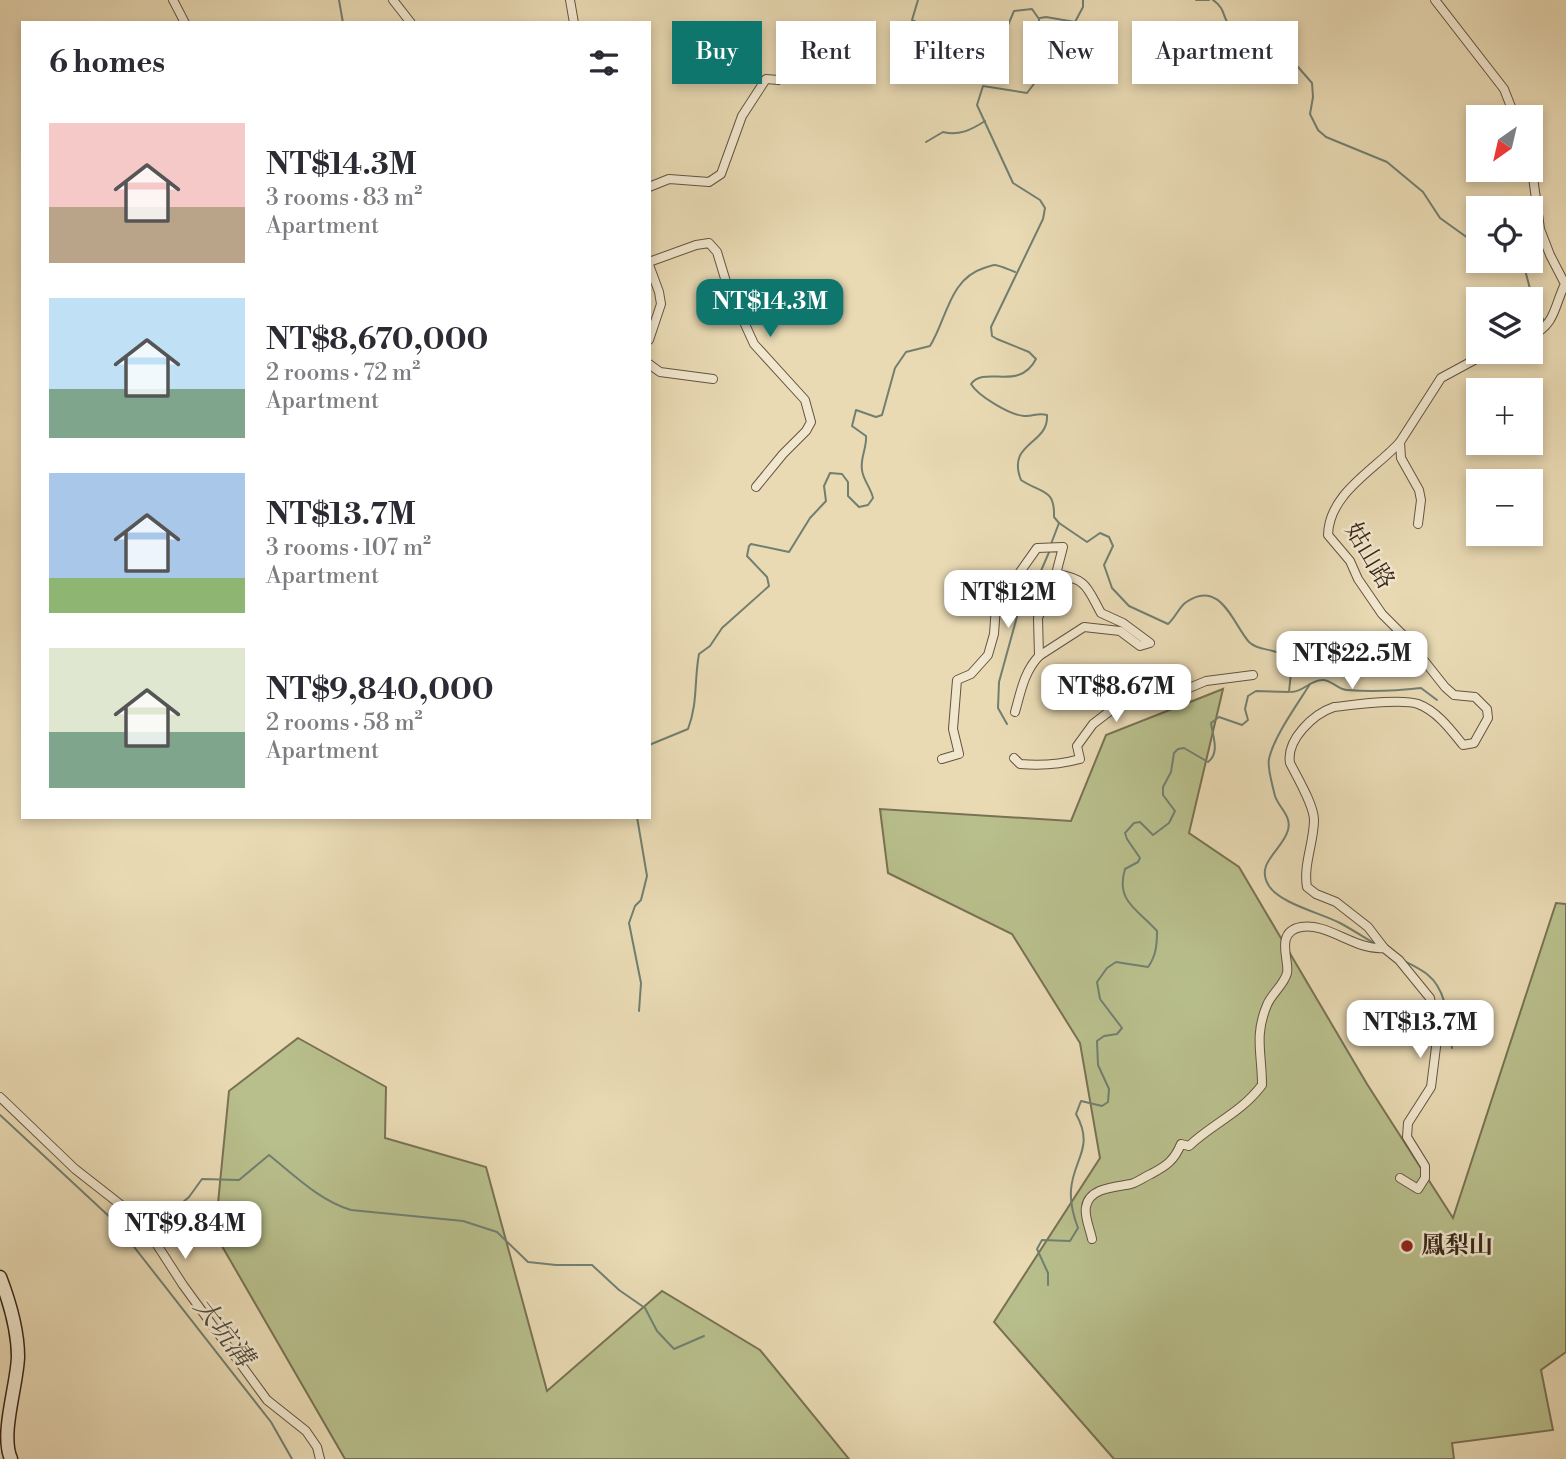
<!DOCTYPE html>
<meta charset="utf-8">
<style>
:root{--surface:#fff;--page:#f7f7f7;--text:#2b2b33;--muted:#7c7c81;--accent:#0f766e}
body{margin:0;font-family:"Libre Bodoni","Noto Serif TC",serif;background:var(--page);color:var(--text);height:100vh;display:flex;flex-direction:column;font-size:26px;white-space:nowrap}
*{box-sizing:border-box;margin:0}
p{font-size:23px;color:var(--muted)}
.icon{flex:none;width:38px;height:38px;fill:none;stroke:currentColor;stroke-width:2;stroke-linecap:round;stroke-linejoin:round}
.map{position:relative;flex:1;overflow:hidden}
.drawer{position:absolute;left:21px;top:21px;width:630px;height:798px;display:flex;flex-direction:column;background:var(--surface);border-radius:0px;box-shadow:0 4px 10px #0003}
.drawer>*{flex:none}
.guide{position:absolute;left:672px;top:21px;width:665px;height:63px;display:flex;gap:14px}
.needle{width:46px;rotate:214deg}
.fabs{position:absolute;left:1466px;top:105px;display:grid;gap:14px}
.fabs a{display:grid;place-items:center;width:77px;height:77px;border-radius:0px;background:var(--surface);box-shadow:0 4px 10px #0003;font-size:35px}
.price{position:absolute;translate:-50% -60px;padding:0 16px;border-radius:14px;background:#fff;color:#222;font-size:23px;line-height:46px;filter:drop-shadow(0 2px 4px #0008)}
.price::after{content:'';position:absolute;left:50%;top:42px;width:21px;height:16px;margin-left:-10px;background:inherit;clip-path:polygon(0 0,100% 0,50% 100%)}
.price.on{background:var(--accent);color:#fff}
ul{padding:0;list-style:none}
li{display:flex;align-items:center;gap:21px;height:175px;padding:0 28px}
li span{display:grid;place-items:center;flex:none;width:196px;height:140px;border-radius:0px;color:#555}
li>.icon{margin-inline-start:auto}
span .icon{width:84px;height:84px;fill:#fffc;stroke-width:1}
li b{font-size:30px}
h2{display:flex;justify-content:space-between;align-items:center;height:84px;padding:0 28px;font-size:30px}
.tag{padding:0 24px;border-radius:0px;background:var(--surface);box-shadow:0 4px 10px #0003;font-size:24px;line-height:63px}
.tag.on{background:var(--accent);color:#fff}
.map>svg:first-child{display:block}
</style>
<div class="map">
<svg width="1566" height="1459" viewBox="0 0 1566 1459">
<rect width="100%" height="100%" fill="#e9dab4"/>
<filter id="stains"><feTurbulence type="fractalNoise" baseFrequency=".00286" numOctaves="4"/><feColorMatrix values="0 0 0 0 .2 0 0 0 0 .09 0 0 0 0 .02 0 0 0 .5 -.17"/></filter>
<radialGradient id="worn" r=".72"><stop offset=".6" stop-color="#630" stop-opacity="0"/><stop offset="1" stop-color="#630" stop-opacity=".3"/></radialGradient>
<g fill="#b8bf8c" stroke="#787254" stroke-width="2">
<path d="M1223 689 1189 833 1239 867 1367 1084 1453 1218 1556 903 1566 904V1352L1541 1370 1553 1430 1452 1443 1454 1459H1114L994 1322 1100 1158 1080 1043 1012 934 888 873 880 809 1071 821 1106 735Z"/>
<path d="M298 1038 386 1087 385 1138 486 1167 547 1391 662 1291 760 1350 849 1459H345L215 1234 229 1091Z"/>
</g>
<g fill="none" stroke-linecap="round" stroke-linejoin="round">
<g stroke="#717f71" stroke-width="2">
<path d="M339 0 343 23"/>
<path d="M918 0 912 20 928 28 959 27 986 45 1003 37 1014 11 1032 9 1039 19 1040 76 1027 93 983 86 977 105 1013 183 1040 200 1045 208 1043 219 991 327 992 336 997 339 1029 352 1036 359C1019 392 985 365 971 384 978 396 1010 415 1024 416 1033 417 1037 412 1047 415 1049 445 1006 442 1021 480 1042 494 1055 488 1054 517L1059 523 1087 542 1100 533 1109 537 1113 546 1104 565 1112 588 1129 606 1168 624C1175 618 1178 609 1185 603 1220 577 1233 624 1249 642 1260 653 1278 646 1292 662L1289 692 1256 691 1248 696 1245 709 1248 720 1242 725 1219 717 1211 723C1213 737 1220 753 1208 762L1184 748 1178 749 1174 753 1171 772 1163 787V795L1175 811 1169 823 1153 835 1140 822 1134 823 1125 833 1127 839 1140 858 1138 862 1125 869C1115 902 1139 910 1157 931 1157 945 1156 956 1148 967L1116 962 1107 968 1097 982 1100 999 1122 1028 1117 1034 1104 1036 1097 1041 1098 1065 1109 1089 1108 1102 1102 1106 1081 1101 1076 1114C1095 1148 1073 1159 1071 1190 1070 1204 1073 1215 1078 1228L1070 1241 1042 1240 1037 1249 1048 1273V1285"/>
<path d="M1196 0H1209"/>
<path d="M1213 0C1232 13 1215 25 1250 36L1256 51 1263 57 1277 51 1285 52 1312 83 1313 97 1310 114 1318 130 1326 137 1387 162 1423 192 1440 218 1479 246"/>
<path d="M1040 18 1046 17 1075 22 1083 7V0"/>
<path d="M926 142 943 132C959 136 971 130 985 121"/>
<path d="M1510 261 1525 270 1536 311 1544 320"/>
<path d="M1051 544 1059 523"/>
<path d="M1310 684C1297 705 1274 736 1269 759 1267 768 1273 787 1275 796 1279 808 1292 816 1288 830 1283 850 1254 863 1269 886 1281 904 1321 913 1340 923 1353 930 1365 938 1377 945"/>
<path d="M1291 692C1303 692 1309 681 1322 680 1331 679 1338 690 1347 690 1372 692 1395 691 1421 688L1437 700"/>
<path d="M1007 724 998 708 999 682 1021 602 1037 580 1050 550"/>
<path d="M649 745 688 729C698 703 694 681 699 654L710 646 722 628 769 586 767 577 747 556 749 546 751 544 789 552 810 518 826 501 824 486 830 473 842 474 848 482V496L859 507 868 505 873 498C871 488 863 480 862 470 860 458 867 448 866 436L852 426 856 410 876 417 882 415 895 368 906 352 930 346C947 319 949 279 984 268 984 268 993 265 994 265 1000 265 1009 270 1015 272"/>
<path d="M637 817 647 876 641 900 635 906 629 923 641 983 639 1011"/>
<path d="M1403 960C1411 965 1421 969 1428 975 1448 991 1448 1024 1452 1048"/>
<path d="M0 1115 113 1220 271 1422 292 1459"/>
<path d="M149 1231 189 1197 202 1179 239 1180 269 1155C294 1175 320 1201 351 1210L463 1221 497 1232 528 1262 556 1265H592L619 1290 645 1308 657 1331 674 1349 704 1336"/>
<path d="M133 1244 145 1235"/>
</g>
<g stroke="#645341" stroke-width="10">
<g id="minor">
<path d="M173 0 185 23"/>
<path d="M393 0 411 23"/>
<path d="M570 0 574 23"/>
<path d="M1435 0 1504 89 1515 117"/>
<path d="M1531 162 1540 229 1550 255 1565 284C1554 306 1556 324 1531 336"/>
<path d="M649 187 669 179 709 182 721 174 742 116 766 79 778 80 782 78"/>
<path d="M649 262 696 245 709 243 717 252 727 285 754 344 805 400 811 422 806 431 783 454 756 487"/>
<path d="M649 265 659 292 661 304 649 340"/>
<path d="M649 364 660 372 713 379"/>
<path d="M1400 442C1375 470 1329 493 1328 535L1350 561 1358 579 1382 614 1407 639 1445 687 1454 695 1475 697 1487 709 1488 718 1474 743 1463 745C1451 730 1437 711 1418 704 1401 698 1353 705 1334 707 1313 714 1286 740 1290 763 1297 777 1314 805 1314 820 1314 842 1303 865 1307 887L1316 894 1336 902 1368 927 1384 948 1399 960 1430 998 1437 1039 1431 1087 1408 1123 1407 1137 1425 1166V1178L1418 1189 1400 1178"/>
<path d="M1418 524 1421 500 1419 490 1401 458 1400 442 1441 378 1489 352"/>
<path d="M1015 712C1021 691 1024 672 1039 656L1084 627 1120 631 1140 646 1150 643 1123 623 1101 613C1087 588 1088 579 1056 574"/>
<path d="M1014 758 1020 764C1041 766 1058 765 1080 759L1077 746 1093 724 1140 688 1151 685 1177 693 1206 681 1253 675"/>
<path d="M942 759 959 754 953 729 957 680 971 674 988 655 994 634 996 606 1037 548 1063 547 1056 574 1038 618 1039 656"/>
<path d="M0 1097 75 1169 121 1205 152 1237 183 1285 267 1400 306 1431 317 1447 320 1459"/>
<path d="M1092 1239C1090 1229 1084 1216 1086 1207 1089 1187 1117 1187 1131 1184 1138 1182 1144 1177 1151 1174 1166 1166 1174 1161 1181 1144L1189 1146C1213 1123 1240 1114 1262 1085 1262 1053 1254 1036 1267 1005 1272 993 1284 985 1287 973 1290 961 1274 932 1301 927 1327 922 1356 951 1384 948"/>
</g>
</g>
<g stroke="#38261b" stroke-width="15">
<path id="secondary" d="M0 1277C10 1303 18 1329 18 1357 17 1386 0 1434 11 1459"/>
</g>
<use href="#minor" stroke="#f1e7ce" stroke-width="8"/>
<use href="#secondary" stroke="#f1e7ce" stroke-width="12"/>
</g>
<circle fill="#8f2418" stroke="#f1e7ce" stroke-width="2.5" cx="1407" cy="1246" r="7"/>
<g text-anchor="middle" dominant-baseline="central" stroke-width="5" stroke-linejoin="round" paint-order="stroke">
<g font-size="24" fill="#38261b" stroke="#f1e7ce">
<text transform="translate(1369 556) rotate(59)">姑山路</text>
</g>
<g font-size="24" font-weight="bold" fill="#38261b" stroke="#f1e7ce" text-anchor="start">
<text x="1421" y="1246">鳳梨山</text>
</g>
<g font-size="26" font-style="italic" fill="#504b3f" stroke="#f1e7ce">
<text transform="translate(223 1332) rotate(52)">大坑溝</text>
</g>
</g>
<rect width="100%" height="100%" filter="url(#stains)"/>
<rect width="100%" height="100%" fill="url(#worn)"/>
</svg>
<div class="fabs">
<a><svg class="needle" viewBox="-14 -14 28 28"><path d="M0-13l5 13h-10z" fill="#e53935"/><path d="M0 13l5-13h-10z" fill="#7c7c81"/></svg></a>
<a><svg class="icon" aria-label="locate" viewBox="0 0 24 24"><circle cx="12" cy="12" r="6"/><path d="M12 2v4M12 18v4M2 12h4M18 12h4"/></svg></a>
<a><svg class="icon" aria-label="layers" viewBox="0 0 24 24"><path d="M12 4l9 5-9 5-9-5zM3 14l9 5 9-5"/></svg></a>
<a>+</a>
<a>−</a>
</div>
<b class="price on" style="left:770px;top:339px">NT$14.3M</b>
<b class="price" style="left:1008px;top:630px">NT$12M</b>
<b class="price" style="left:1352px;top:691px">NT$22.5M</b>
<b class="price" style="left:1116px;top:724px">NT$8.67M</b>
<b class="price" style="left:1420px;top:1060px">NT$13.7M</b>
<b class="price" style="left:185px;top:1261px">NT$9.84M</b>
<div class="guide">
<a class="tag on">Buy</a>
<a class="tag">Rent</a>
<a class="tag">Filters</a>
<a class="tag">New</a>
<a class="tag">Apartment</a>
</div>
<section class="drawer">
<h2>6 homes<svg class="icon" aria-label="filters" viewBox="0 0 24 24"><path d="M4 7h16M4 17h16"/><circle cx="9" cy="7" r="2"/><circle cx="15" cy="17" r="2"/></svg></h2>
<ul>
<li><span style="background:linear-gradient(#f6c9c9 60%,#b9a48a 0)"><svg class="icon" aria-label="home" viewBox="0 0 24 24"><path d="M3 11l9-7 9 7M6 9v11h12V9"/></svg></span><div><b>NT$14.3M</b><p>3 rooms · 83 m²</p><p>Apartment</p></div></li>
<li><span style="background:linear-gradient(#bfe0f5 65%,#7fa58c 0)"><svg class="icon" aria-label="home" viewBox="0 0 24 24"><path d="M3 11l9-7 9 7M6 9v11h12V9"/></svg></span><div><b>NT$8,670,000</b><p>2 rooms · 72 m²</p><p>Apartment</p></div></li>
<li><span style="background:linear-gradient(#a9c7e8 75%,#8fb573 0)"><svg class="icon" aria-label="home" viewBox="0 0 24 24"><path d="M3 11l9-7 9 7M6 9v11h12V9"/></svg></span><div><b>NT$13.7M</b><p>3 rooms · 107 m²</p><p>Apartment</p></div></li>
<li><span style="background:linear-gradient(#dfe7d0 60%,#7fa58c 0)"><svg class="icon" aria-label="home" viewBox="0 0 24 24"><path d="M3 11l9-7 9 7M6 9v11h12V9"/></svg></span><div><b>NT$9,840,000</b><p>2 rooms · 58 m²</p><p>Apartment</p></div></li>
</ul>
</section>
</div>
